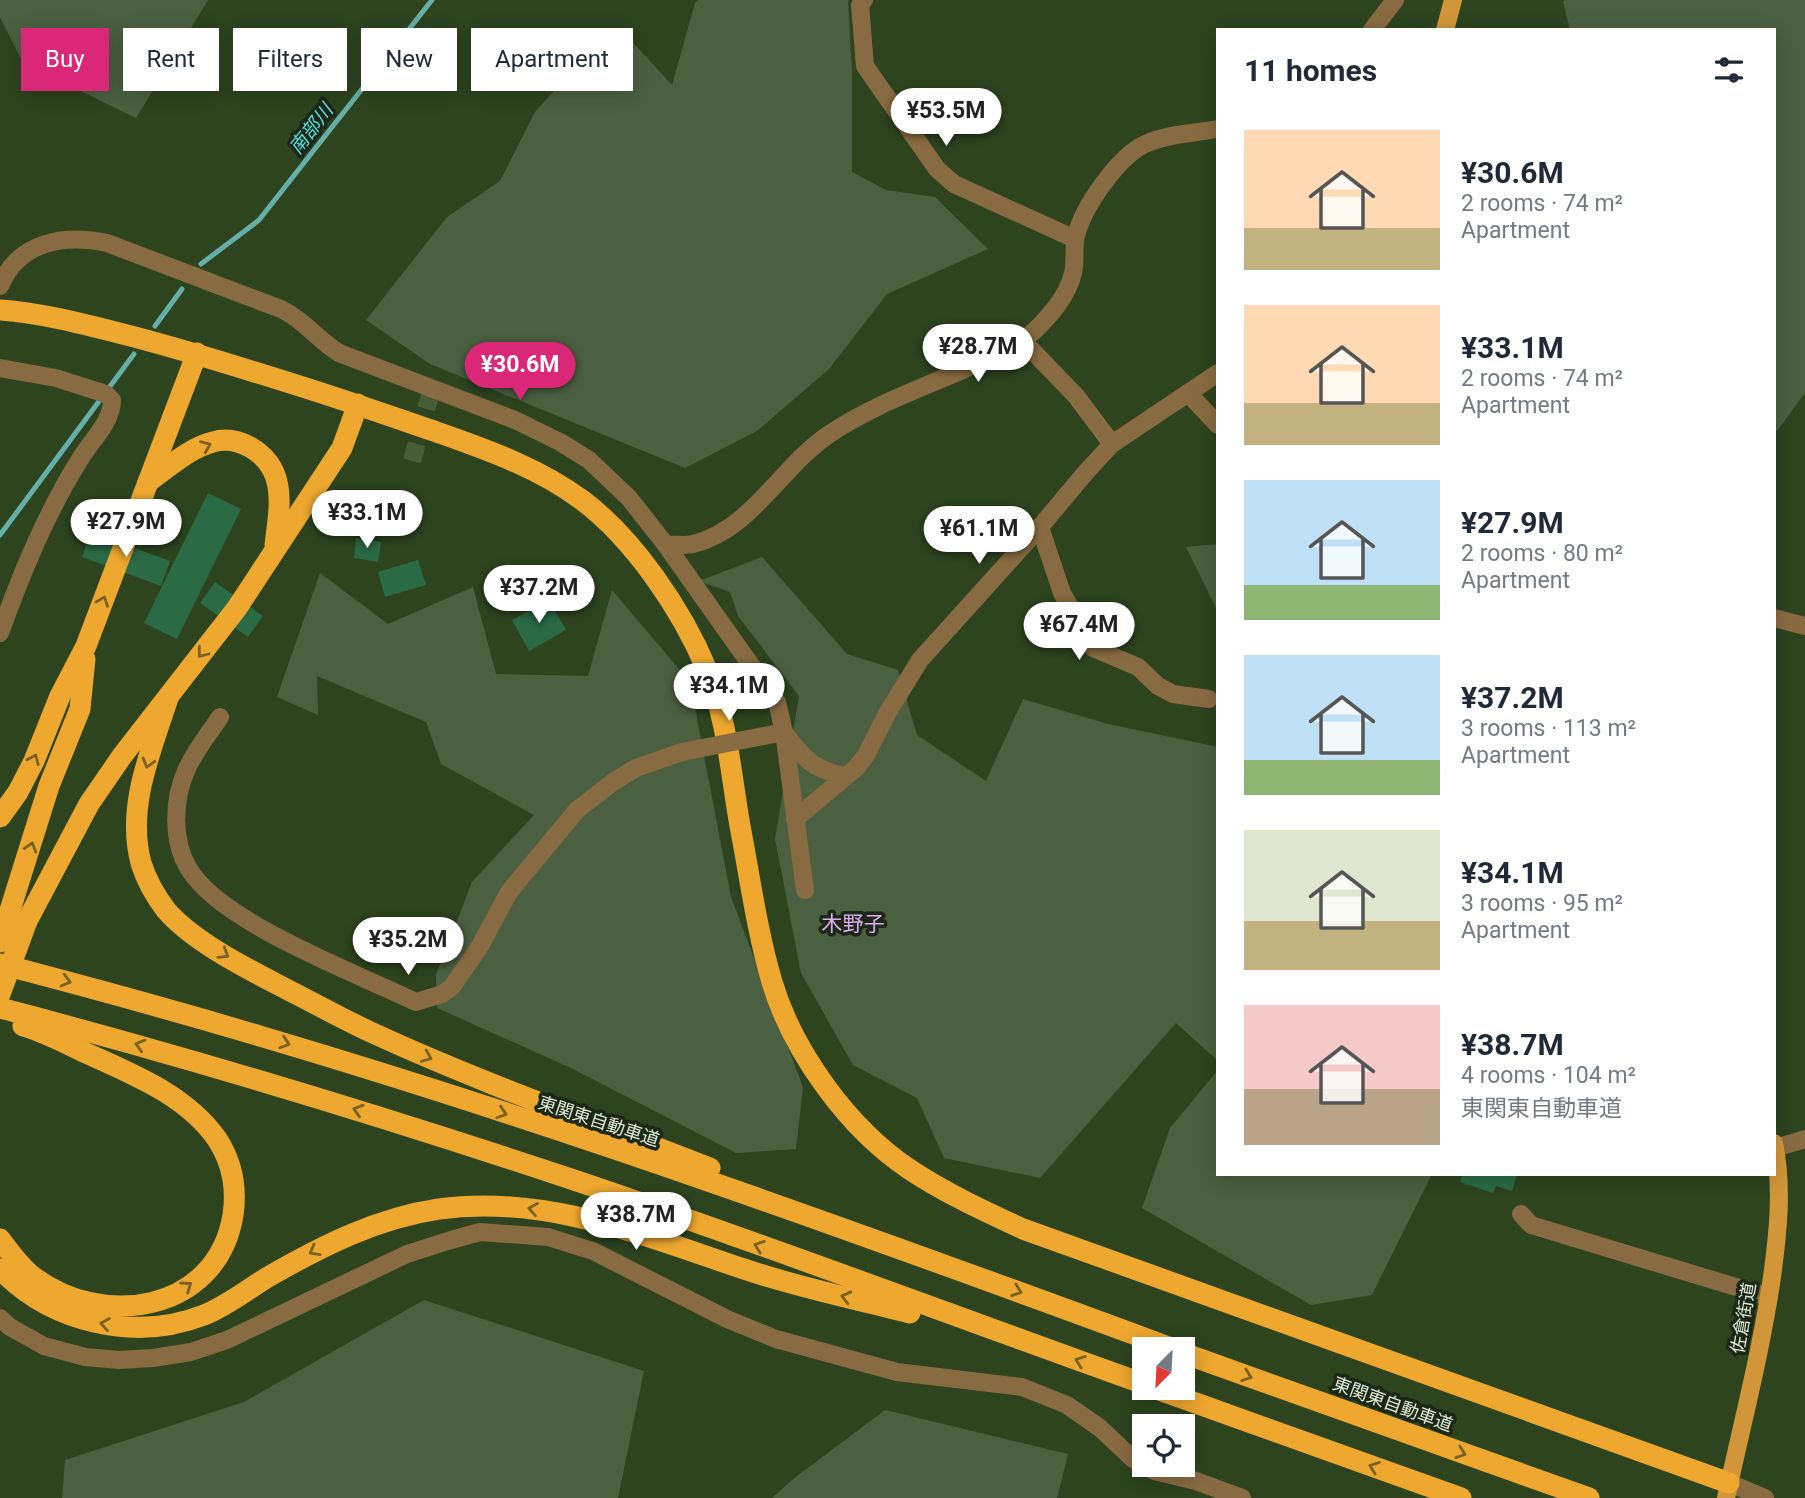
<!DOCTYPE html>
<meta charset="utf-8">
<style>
:root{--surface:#fff;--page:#f2f2f3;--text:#1f2937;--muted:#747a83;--accent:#db2777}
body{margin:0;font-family:Roboto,"Noto Sans JP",sans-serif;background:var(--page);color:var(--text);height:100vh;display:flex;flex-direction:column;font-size:26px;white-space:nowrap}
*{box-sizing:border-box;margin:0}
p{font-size:23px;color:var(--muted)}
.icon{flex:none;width:38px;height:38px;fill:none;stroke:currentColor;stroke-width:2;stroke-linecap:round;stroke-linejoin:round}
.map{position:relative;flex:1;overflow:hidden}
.drawer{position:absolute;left:1216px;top:28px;width:560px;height:1148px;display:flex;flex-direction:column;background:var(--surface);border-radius:0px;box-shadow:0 4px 18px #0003}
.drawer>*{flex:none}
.top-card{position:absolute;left:21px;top:28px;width:665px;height:63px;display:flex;gap:14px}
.needle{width:46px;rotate:204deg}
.buttons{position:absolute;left:1132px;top:1337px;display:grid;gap:14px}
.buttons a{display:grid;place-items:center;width:63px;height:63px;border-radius:0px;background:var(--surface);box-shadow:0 4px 18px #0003;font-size:35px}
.price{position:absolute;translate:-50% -60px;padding:0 16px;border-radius:24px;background:#fff;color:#222;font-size:23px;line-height:46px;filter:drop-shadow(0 2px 4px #0008)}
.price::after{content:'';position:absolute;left:50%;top:42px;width:21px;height:16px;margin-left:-10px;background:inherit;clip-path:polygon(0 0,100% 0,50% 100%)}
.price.active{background:var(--accent);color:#fff}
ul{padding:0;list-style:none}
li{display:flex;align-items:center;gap:21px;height:175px;padding:0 28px}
li span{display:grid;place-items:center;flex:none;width:196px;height:140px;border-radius:0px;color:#555}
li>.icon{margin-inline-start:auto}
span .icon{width:84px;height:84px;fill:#fffc;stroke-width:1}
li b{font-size:30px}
h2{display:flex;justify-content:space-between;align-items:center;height:84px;padding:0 28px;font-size:30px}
.chip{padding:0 24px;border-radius:0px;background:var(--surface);box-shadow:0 4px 18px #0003;font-size:24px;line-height:63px}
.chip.active{background:var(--accent);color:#fff}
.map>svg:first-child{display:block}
</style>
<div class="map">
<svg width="1805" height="1498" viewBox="0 0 1805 1498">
<rect width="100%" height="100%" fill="#2d441f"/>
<g fill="#4b6040">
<path d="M0 0H208L136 118 23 63 0 17Z"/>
<path d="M698 0H848L852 72V172L886 190 935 197 988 249 887 294 829 369 757 431 685 468 430 364 366 320 447 217 500 181 535 112 565 78 570 55 626 35 672 85 695 3Z"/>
<path d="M1566 0H1805V393L1777 431 1774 428V30H1570L1563 1Z"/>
<path d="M1218 544V612L1186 547Z"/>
<path d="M762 557 847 654 898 670 917 735 986 781 1023 699 1108 724 1218 747V1061L1176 1023 1040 1178 944 1158 917 1098 853 1065 801 973 775 839 799 696 738 616 730 592 699 581Z"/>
<path d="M320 573 388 624 473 587 496 674 588 676 612 590 690 682 731 897 803 1087 796 1149 736 1153 573 1069 437 1008 436 975 472 882 534 815 441 764 426 722 317 676 318 715 277 697Z"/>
<path d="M1218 1070V1174H1432L1372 1295 1311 1305 1142 1208 1170 1128Z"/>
<path d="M424 1300 644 1371 618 1498H62L65 1460 244 1402Z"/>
<path d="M885 1410 1068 1454 1057 1498H772L793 1479Z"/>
</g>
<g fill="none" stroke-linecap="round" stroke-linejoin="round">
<g stroke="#64afa8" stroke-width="5">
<path d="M201 264 259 220 432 0"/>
<path d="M155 326 182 289"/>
<path d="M0 535 134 354"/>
</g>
</g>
<g fill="#2a6a45">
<path d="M208 493 241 509 177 639 144 623Z"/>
<path d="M91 532 170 561 161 586 82 557Z"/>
<path d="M356 538 381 542 378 562 354 558Z"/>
<path d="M418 560 426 585 385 597 378 572Z"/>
<path d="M215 582 263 616 248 637 200 603Z"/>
<path d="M549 600 566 630 529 651 512 620Z"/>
<path d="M1463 1174H1517L1512 1191 1496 1186 1493 1193 1460 1182Z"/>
</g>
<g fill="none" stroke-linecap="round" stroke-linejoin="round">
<path stroke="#475d3a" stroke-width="18" stroke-dasharray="18 9" stroke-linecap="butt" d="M412 461 432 388"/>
<g stroke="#886b42" stroke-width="18">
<path d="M864 0 860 5 865 66 937 169 954 184 1075 239"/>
<path d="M1372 30 1395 0"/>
<path d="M0 286C19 241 64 234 107 243L281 309C304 320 318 340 339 353L515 420 560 442 589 460 629 498 666 545 777 702 784 732 805 890"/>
<path d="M1023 341 1076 396 1112 444"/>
<path d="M0 368 56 378 106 394 112 400C112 421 93 439 82 456 47 511 22 572 0 633"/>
<path d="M1188 393 1218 425"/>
<path d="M1040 527 1062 593 1093 648 1138 667 1158 686 1173 694 1209 699"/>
<path d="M666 545C675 544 685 546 693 544 751 530 781 467 828 435 870 406 920 389 967 368 987 360 1007 355 1024 340 1044 323 1067 299 1073 273 1076 261 1073 248 1076 236 1083 207 1118 157 1145 144 1167 134 1195 133 1218 129"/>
<path d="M1774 618 1805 626"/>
<path d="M220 717C208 735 194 752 186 771 173 800 172 842 189 869 221 923 358 974 416 1002L442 994 452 987 480 946 509 892 577 810 613 782 636 768 682 752"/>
<path d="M784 733C804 758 812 769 844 776"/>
<path d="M795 819 857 767 866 755 888 712 920 660 1040 527 1086 472 1112 444 1218 373"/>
<path d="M1775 1148 1805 1139"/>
<path d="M1521 1214 1531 1225 1769 1297"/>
<path d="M0 1318 10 1327 44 1346 85 1357 119 1360 153 1358 191 1352 227 1340 407 1254 451 1240 480 1232 548 1237 593 1251 727 1319 776 1339 897 1372 1022 1387 1067 1405 1100 1428 1133 1459 1154 1471 1196 1481 1242 1498"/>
<path d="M1729 1483 1765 1498"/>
</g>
<g stroke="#d19639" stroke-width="18">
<path d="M1445 30 1453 0"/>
<path d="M1726 1498C1742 1424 1761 1352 1772 1277 1778 1233 1783 1187 1774 1143"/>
</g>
<g stroke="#eea72f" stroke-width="21">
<path d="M0 310C41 313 80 323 119 333 183 349 246 369 309 389 350 402 390 416 431 430 484 449 536 466 582 500 634 539 682 610 707 670 727 718 731 775 740 826 750 878 757 931 772 982 793 1052 848 1128 909 1169 945 1193 984 1211 1023 1229L1729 1483"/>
<path d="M148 482C168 468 189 448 213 442 226 438 239 441 250 447 289 469 279 509 275 545"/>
<path d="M168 698C151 751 126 807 141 863 146 879 156 897 166 910 194 943 252 971 290 991 318 1005 346 1021 375 1034 484 1084 598 1124 710 1168"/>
<path d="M0 817 18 792 34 761 60 696 86 646 197 353"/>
<path d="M27 921 89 804 122 756 237 608 342 448 358 404"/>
<path d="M0 942 49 786 80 709 85 659"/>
<path d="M0 964C88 987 176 1011 263 1037 571 1128 873 1238 1174 1349"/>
<path d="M0 1008C195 1059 388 1118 580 1182 769 1246 957 1317 1144 1384"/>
<path d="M0 1239C9 1251 19 1265 31 1275 101 1330 217 1313 233 1215 237 1188 232 1162 217 1139 186 1095 134 1075 86 1053 65 1043 44 1032 23 1026"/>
<path d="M0 1269C51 1323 135 1342 204 1315 227 1306 248 1289 268 1277 322 1246 377 1218 439 1209 547 1194 647 1237 747 1270 800 1288 856 1299 910 1313"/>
<path d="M1183 1353 1589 1498"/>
<path d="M1154 1388 1461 1498"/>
</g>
<path stroke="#886b42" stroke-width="18" d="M682 752 784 732"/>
<path stroke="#eea72f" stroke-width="21" d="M0 994 27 921"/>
</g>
<defs><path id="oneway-chevron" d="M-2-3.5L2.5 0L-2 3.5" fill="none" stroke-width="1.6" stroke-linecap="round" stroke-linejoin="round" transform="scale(1.75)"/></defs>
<g stroke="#7b6122">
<use href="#oneway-chevron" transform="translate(206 446) rotate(-22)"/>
<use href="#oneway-chevron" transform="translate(103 601) rotate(-69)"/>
<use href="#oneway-chevron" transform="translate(202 653) rotate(128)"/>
<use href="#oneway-chevron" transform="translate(34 759) rotate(-66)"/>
<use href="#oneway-chevron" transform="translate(148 763) rotate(106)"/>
<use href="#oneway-chevron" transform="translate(31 847) rotate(-73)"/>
<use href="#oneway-chevron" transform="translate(224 954) rotate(32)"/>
<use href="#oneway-chevron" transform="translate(66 981) rotate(15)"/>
<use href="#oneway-chevron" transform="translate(285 1043) rotate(18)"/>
<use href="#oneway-chevron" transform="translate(140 1045) rotate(-164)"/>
<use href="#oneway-chevron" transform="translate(427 1057) rotate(23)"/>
<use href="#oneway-chevron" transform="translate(358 1110) rotate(-163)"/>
<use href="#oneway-chevron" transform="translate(502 1113) rotate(18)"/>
<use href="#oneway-chevron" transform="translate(533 1209) rotate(-170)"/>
<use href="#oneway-chevron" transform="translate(759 1246) rotate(-160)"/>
<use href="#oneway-chevron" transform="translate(314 1251) rotate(151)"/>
<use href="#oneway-chevron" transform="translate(187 1286) rotate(-35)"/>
<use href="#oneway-chevron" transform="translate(1017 1291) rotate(20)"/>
<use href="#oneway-chevron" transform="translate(846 1297) rotate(-166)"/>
<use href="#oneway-chevron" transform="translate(105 1324) rotate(-171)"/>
<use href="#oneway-chevron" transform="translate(1080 1361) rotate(-160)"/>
<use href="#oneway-chevron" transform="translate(1247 1376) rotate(20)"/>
<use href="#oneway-chevron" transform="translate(1461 1453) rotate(20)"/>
<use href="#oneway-chevron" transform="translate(1374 1467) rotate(-160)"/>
</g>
<g text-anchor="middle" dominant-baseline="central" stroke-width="7" stroke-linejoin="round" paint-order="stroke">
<g font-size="18" fill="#dcebd5" stroke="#1d2717">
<text transform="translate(599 1121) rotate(18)">東関東自動車道</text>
<text transform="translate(1743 1318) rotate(-80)">佐倉街道</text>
<text transform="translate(1393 1404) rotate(20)">東関東自動車道</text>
</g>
<g font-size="19" font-style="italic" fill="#54e3e2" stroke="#1d2717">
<text transform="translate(311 129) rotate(-52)">南部川</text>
</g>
<g font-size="21" fill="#daaeef" stroke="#1d2717">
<text x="853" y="924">木野子</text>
</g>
</g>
</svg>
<div class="buttons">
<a><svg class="needle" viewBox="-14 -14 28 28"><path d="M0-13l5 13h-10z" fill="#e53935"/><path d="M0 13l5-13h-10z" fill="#747a83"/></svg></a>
<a><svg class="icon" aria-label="locate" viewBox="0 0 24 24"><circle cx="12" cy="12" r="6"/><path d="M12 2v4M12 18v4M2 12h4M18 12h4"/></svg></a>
</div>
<b class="price" style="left:946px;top:148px">¥53.5M</b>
<b class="price" style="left:978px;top:384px">¥28.7M</b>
<b class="price active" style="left:520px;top:402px">¥30.6M</b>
<b class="price" style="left:367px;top:550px">¥33.1M</b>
<b class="price" style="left:126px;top:559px">¥27.9M</b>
<b class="price" style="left:979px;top:566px">¥61.1M</b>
<b class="price" style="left:539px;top:625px">¥37.2M</b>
<b class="price" style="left:1079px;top:662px">¥67.4M</b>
<b class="price" style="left:729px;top:723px">¥34.1M</b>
<b class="price" style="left:408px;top:977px">¥35.2M</b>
<b class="price" style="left:636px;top:1252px">¥38.7M</b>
<div class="top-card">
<a class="chip active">Buy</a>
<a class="chip">Rent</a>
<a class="chip">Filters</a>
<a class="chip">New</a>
<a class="chip">Apartment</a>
</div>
<section class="drawer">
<h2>11 homes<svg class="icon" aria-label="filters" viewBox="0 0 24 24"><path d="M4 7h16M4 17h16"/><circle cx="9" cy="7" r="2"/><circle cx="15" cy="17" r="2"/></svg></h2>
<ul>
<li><span style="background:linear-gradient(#ffd9b3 70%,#c2b280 0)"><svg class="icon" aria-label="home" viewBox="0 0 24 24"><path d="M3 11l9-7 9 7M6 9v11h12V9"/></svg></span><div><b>¥30.6M</b><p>2 rooms · 74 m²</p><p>Apartment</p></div></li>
<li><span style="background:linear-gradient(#ffd9b3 70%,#c2b280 0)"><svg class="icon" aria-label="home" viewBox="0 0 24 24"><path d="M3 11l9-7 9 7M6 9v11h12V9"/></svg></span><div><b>¥33.1M</b><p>2 rooms · 74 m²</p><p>Apartment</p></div></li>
<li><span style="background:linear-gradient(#bfe0f5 75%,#8fb573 0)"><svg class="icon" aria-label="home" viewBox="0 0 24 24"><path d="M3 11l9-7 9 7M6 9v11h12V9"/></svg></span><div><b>¥27.9M</b><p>2 rooms · 80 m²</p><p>Apartment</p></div></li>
<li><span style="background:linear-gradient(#bfe0f5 75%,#8fb573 0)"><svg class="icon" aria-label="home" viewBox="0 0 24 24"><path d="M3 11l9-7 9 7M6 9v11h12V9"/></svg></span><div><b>¥37.2M</b><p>3 rooms · 113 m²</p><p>Apartment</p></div></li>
<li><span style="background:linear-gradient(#dfe7d0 65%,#c2b280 0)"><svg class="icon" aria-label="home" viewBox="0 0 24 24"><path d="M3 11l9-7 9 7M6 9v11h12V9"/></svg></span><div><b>¥34.1M</b><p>3 rooms · 95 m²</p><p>Apartment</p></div></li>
<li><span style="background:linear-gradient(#f6c9c9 60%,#b9a48a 0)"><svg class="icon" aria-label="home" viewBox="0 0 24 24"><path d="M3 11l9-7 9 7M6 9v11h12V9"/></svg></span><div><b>¥38.7M</b><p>4 rooms · 104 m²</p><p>東関東自動車道</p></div></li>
</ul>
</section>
</div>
